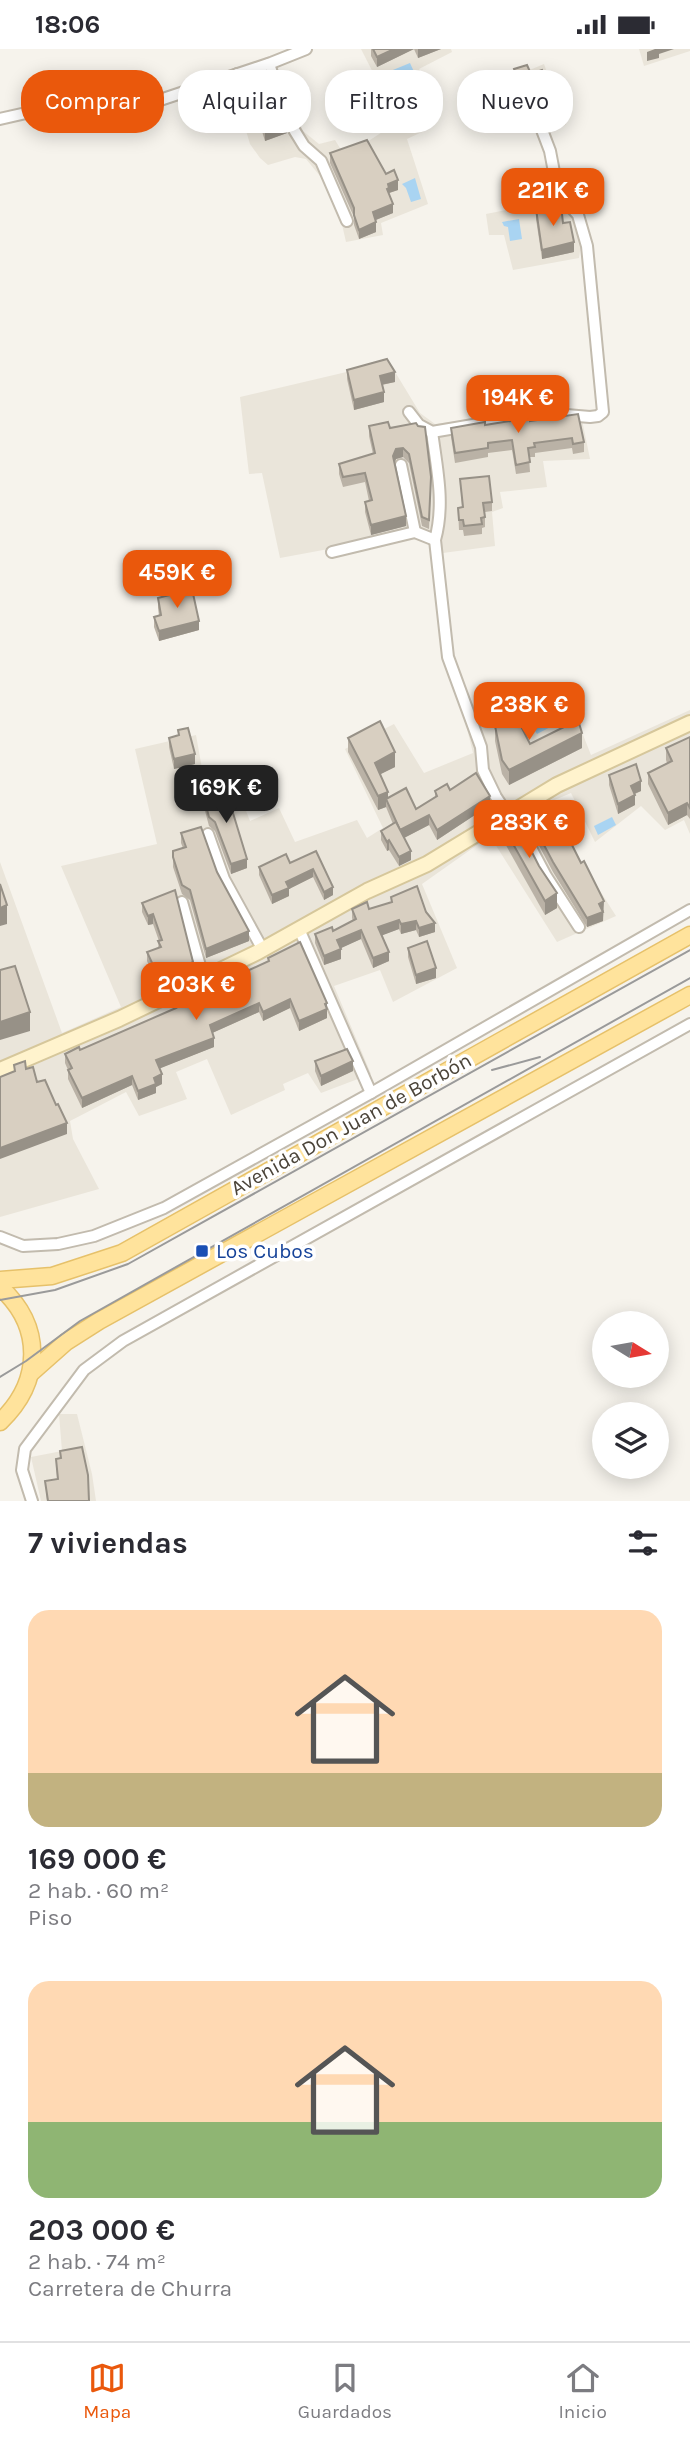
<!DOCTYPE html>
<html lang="es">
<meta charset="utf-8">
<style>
:root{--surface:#fff;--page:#f7f7f7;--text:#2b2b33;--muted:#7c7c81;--line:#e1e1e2;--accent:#ea580c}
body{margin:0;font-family:Karla,sans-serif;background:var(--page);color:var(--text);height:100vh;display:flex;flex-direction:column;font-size:26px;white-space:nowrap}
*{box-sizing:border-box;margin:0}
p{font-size:23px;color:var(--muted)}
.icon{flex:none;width:38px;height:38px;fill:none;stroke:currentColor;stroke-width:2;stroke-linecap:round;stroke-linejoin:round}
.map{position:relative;height:1452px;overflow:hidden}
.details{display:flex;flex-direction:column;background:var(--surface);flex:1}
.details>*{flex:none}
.top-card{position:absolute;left:21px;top:21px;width:649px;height:63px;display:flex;gap:14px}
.needle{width:46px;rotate:101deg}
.buttons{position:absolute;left:592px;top:1262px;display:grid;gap:14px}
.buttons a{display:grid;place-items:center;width:77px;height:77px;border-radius:50%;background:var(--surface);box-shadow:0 4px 18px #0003;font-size:35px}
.price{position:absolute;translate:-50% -60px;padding:0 16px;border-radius:14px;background:var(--accent);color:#fff;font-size:23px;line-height:46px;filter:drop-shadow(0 2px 4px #0008)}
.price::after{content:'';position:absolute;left:50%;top:42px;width:21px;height:16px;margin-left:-10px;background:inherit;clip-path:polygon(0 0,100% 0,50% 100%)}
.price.current{background:#222;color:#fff}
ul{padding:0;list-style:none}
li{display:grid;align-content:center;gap:14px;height:371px;padding:0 28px}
li span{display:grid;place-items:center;height:217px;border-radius:21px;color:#555}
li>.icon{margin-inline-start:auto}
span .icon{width:126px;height:126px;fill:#fffc;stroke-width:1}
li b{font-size:30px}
h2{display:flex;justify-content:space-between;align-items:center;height:84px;padding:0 28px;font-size:30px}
.chip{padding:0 24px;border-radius:28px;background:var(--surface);box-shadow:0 4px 18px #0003;font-size:24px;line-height:63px}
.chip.current{background:var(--accent);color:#fff}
.status{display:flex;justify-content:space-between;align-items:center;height:49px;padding:0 35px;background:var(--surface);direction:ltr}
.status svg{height:19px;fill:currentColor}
.tabs{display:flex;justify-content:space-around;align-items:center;height:98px;border-top:2px solid var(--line);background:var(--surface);font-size:19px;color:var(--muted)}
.tabs a{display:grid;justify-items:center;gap:4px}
.tabs .current{color:var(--accent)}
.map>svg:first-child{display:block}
</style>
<div class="status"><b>18:06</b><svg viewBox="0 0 49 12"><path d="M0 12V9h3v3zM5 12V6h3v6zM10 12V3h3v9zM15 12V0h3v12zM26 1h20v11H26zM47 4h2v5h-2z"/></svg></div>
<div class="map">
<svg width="690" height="1452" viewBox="0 0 690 1452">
<rect width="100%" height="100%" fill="#f6f3ec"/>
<g fill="#eae5da">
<path d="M361 0H451L452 3 419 20 423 27 384 45Z"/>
<path d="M639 0H690V2L644 17Z"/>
<path d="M544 15 566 76 539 83 533 72 519 70 506 58 509 43 503 32Z"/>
<path d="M278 23 303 82 319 95 335 91 343 104 370 91 393 76 417 68 424 82 407 90 428 155 381 174 383 186 346 193 339 162 320 127 306 110 295 108 268 116 260 109 250 95 232 35Z"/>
<path d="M567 149 581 196 579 209 513 221 504 186H489L486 165Z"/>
<path d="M389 313 420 364 435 375 550 360 580 361 590 410 543 412 547 438 500 443 503 459 492 463 495 497 443 504 423 490 404 486 280 509 262 424 249 425 240 348Z"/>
<path d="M491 649 505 683 570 653 591 706 690 661V785L684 771 665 781 641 757 595 793 571 744 545 755 616 867 557 893 490 787 422 835 457 919 393 953 380 921 334 937 371 1025 321 1044 308 1024 283 1035 285 1041 231 1066 207 1010 176 1023 187 1050 139 1067 126 1043 70 1072 73 1090 99 1140 0 1168V813L62 984 121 958 61 817 157 795 135 700 196 686 208 753 239 744 250 772 279 759 295 793 357 771 367 789 383 779 345 700 394 675 424 724 473 704 462 660Z"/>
<path d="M59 1365H77L92 1425 96 1452H41L31 1408 62 1402Z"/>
</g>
<g fill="#a9d4f2">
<path d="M410 14 415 25 393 35 388 23Z"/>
<path d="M415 129 421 150 411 153 406 139 402 135Z"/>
<path d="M519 170 522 190 510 192 508 178 504 177 502 173Z"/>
<path d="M556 666 560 673 537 685 532 677Z"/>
<path d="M612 768 616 776 598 786 594 777Z"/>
</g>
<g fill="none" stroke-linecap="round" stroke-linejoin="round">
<g stroke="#c2bbae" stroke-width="14">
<g id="street">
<path d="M269 15 288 71 304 97 321 112 347 172"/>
<path d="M237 25 250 75"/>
<path d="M0 70 35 62 89 60 163 50 271 14 306 0"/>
<path d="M409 363 419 376 432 383 543 364 590 368 598 367 603 363 587 197 578 166 558 144 550 102 542 81"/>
<path d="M432 383C437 420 445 455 435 491L448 608 481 698 483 721 496 748 508 766"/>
<path d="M401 416 415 483"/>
<path d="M332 503 415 483 435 491"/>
<path d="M512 763 546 827 579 878"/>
<path d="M208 785 224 830 263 901"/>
<path d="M182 853 204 931"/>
<path d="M299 880 371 1044"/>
<path d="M0 1188 23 1197 58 1195 94 1187 164 1159 371 1044 690 861"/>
<path d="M32 1452 22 1421 25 1400 84 1321 123 1292 690 975"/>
</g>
</g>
<g stroke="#d6c79b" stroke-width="18">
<path id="secondary" d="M0 1021 119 970 258 903 367 842 427 815 557 736 690 674"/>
</g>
<g stroke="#e6c16a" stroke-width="19">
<g id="primary">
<path d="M0 1231 52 1227 122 1204 690 886"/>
<path d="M0 1238C44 1278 42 1333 0 1373"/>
<path d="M31 1324 66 1293 99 1272 690 946"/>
</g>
</g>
<use href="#street" stroke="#fff" stroke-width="10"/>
<use href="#secondary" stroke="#fff3cd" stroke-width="14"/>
<use href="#primary" stroke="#ffe39c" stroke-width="16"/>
<g stroke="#9a9a9a" stroke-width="2">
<path d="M492 1021 540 1008"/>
<path d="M0 1251 55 1241 128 1215 690 901"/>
<path d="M0 1328 26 1312 80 1272 690 929"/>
</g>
</g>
<g fill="#bab2a6">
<path d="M371 0H414L377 18 371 7Z"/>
<path d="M414 0H441L418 9Z"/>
<path d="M514 20 531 25 556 70 545 74 542 65 525 71 510 56V46L517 40 514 30Z"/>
<path d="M248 28 287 84 265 92 248 38Z"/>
<path d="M330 104 386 125 398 141 389 144 393 164 376 171V183L359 190 354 176V168L330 114Z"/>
<path d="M536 160 563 174 574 203 542 210 536 170Z"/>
<path d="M347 321 395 333 382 336 384 353 354 361 347 330Z"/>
<path d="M530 372 584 393V403L573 405 572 399 535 404V408H529L530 423 516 425 512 401 488 404V408L455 414 451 388V379Z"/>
<path d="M416 374 431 438 429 480 422 477 409 414 403 408 396 410 395 414 406 477 371 486 365 463V453L369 452 365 433 343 438 339 425V415L373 405 369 387V377L390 379Z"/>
<path d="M460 430 492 453V462L485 463V478L482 479V485L464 487 463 481H459L458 459 462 458Z"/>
<path d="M158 549 199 581 159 592 154 578V568L159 567 158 559Z"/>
<path d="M495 677 530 695 582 699 509 736 502 725 495 692Z"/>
<path d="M178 681 195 715 174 720 169 698V689L178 686Z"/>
<path d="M690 688V770L687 766 668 776 648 735V724L667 714 666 711V699Z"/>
<path d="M348 689 395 718 380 725 388 749 416 760 435 748V742L450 741 490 756 437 791 429 776 404 789 411 811 399 817 389 801 387 802 381 791V782L393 775 386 758 378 761 348 703Z"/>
<path d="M609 726 641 742 635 745V756L618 765 609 736Z"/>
<path d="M204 749 247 819 231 825 215 782 209 777 204 758Z"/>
<path d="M527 764 604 862 603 863V872L587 878 553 823 527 774Z"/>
<path d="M503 777 557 859 545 866 503 791Z"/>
<path d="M181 784 217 823 249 892 206 909 190 851 182 845 173 818V802L183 799 181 794Z"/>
<path d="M316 802 333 846 324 851 313 828 289 840V847L272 855 259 826V818L290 814Z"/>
<path d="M175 841 193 922 159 938 147 912V903L158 899 159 892 153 875 148 876 142 863V854Z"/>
<path d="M391 848 426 863 435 883 419 888 416 881 401 885 399 880 382 886 389 912 373 919 361 890 340 899 341 910 324 916 315 894V885L333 882 353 872 352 869V860H369L391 853Z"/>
<path d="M408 899 436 929 416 935 408 908Z"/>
<path d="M268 909 327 964V969L299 982 290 959 263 972 259 963 212 984 214 998 160 1019 162 1035 156 1038V1044L138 1051 132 1036 82 1059 68 1030V1021L65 1014V1005L80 1001 176 959 268 913Z"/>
<path d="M315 1012 353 1022 321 1037 315 1022Z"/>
<path d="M60 1402 89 1452H47L45 1432 57 1430 56 1410H60Z"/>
</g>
<g fill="#979187">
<path d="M394 0H414L377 18V8Z"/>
<path d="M418 0H441L418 9Z"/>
<path d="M655 0H674L659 5V9L647 12V3Z"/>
<path d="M542 56V65L525 71V61Z"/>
<path d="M556 60V70L545 74V64Z"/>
<path d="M287 74V84L265 92V82Z"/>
<path d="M398 131V141L389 144 387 149 388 135Z"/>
<path d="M393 155V164L373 172V163Z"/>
<path d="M376 173V183L359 190V181Z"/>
<path d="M574 193V203L542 210V201Z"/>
<path d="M395 323V333L380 336V327Z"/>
<path d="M384 343V353L354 361V351Z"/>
<path d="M403 399V408L396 410 393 417V407L396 400Z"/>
<path d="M406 467V477L371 486V476Z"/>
<path d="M199 572V581L159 592V582Z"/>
<path d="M582 684V699L509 736V721Z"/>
<path d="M395 703V718L375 728V714Z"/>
<path d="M195 705V715L174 720V710Z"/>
<path d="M641 732V742L631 746V737Z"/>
<path d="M388 743V755L386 750V758L378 761V747Z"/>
<path d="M635 746V756L618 765V755Z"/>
<path d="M490 747V756L437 791V781Z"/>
<path d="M687 754V766L668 776V764Z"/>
<path d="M429 766V776L400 791V781Z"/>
<path d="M389 791V801L387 802V793Z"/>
<path d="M411 802V811L399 817V808Z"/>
<path d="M247 810V819L231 825V815Z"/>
<path d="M313 820V828L289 840V847L272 855V846L286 833Z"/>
<path d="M333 838V846L324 851V843Z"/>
<path d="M557 844V859L545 866V852Z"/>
<path d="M604 852 603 872 587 878V869L599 855Z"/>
<path d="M7 856V875L0 877V859Z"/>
<path d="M153 865V875L148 876V867Z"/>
<path d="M399 871V880L378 888V878Z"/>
<path d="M416 872V881L401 885V875Z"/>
<path d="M435 874V883L419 888V879Z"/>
<path d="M361 881V890L337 901V891Z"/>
<path d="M249 882V892L206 909V900Z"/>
<path d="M341 900V910L324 916V907Z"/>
<path d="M389 903V912L373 919V909Z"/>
<path d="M193 913V922L159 938V929Z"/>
<path d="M436 919V929L416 935V926Z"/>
<path d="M290 950V959L263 972V963Z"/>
<path d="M259 954V963L210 985V976Z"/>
<path d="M327 954V969L299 982V972Z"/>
<path d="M30 963V982L0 991V973Z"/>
<path d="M214 989V998L156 1021V1011Z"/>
<path d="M353 1012V1022L321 1037V1027Z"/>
<path d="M162 1025V1035L156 1038V1044L138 1051V1042L154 1029Z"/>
<path d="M132 1027V1036L82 1059V1049Z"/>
<path d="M67 1074V1085L0 1110V1099Z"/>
</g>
<g fill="#d8cfc1" stroke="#979187" stroke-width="2">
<path d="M373 0H394L377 8Z"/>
<path d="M527 16 531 25 542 21 556 60 545 64 542 56 525 61 510 46 520 38 514 20Z"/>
<path d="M266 22 281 64 287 74 265 82 248 28Z"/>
<path d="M367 91 386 125 394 121 398 131 388 135 389 139 387 140 393 155 373 163 376 173 359 181 354 166V159L330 104Z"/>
<path d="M561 156 563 174 570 173 574 193 542 201 536 160Z"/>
<path d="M387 310 395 323 380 327 384 343 354 351 347 321Z"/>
<path d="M578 365 584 393 573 395 572 389 534 394 535 398 528 399 530 413 516 416 512 391 488 394V399L455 404 451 379 485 373V376L530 369V372Z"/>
<path d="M388 373 390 379 416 374 418 377 425 378 431 428 429 471 422 468 409 405 403 399 396 400 393 407 406 467 371 476 365 453 372 451 365 424 343 428 339 415 375 404 369 377Z"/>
<path d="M489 427 492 453 483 454 485 468 481 469 482 475 464 477 463 471H459L458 459 463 458 460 430Z"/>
<path d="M192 540 199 572 159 582 154 568 161 566 158 549Z"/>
<path d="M517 669 530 695 578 671 582 684 509 721 502 711 495 677Z"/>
<path d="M380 672 395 703 375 714 388 743 378 747 348 689Z"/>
<path d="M188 679 195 705 174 710 169 689 179 686 178 681Z"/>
<path d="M690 688V759L687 754 668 764 648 724 672 712 666 699Z"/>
<path d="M636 715 641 732 631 737 635 746 618 755 609 726Z"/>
<path d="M476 724 490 747 437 781 429 766 400 781 386 750 406 739 416 760 437 747 435 742 447 735 450 741Z"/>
<path d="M226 741 247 810 231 815 215 773 209 768 204 749Z"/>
<path d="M533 761 544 776 554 770 566 792 569 790 581 814 584 812 604 852 599 855 603 863 587 869 553 813 527 764Z"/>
<path d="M515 770 539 817 557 844 545 852 503 777Z"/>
<path d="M396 773 411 802 399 808 389 791 387 793 381 782Z"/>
<path d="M201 778 217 823 249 882 206 900 190 841 182 836 173 808V802L186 798 181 784Z"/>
<path d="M316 802 333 838 324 843 313 820 286 833 289 839 272 846 259 818 286 805 290 814Z"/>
<path d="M0 835 7 856 0 859Z"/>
<path d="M417 837 426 863 435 874 419 879 416 872 401 875 399 871 378 878 389 903 373 909 361 881 337 891 341 900 324 907 315 885 332 878 333 882 356 870 352 860 367 853 369 860 392 853 391 848Z"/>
<path d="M175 841 193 913 159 929 147 903 161 898 158 892 162 891 153 865 148 867 142 854Z"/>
<path d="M427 892 436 919 416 926 408 899Z"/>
<path d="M300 893 327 954 325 955 327 960 299 972 290 950 263 963 259 954 210 976 214 989 156 1011 162 1025 154 1029 156 1035 138 1042 132 1027 82 1049 68 1021 72 1019 65 1005 79 998 80 1001 176 959 197 945 269 912 268 909Z"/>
<path d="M15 917 30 963 0 973V921Z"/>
<path d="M347 1000 353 1012 321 1027 315 1012Z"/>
<path d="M25 1012 26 1020 33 1018 37 1033 45 1031 56 1056 58 1055 67 1074 0 1099V1028L15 1022 14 1016Z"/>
<path d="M82 1398 88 1426 89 1452H48L45 1432 58 1430 56 1410 61 1409 60 1402Z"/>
</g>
<rect fill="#1a4fb4" stroke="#fff" stroke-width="2.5" x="195" y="1195" width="14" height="14" rx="3.5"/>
<g text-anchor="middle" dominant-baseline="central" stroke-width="7" stroke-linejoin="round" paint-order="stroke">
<g font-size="21" fill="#4b4439" stroke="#fff">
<text transform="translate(351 1075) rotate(-29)">Avenida Don Juan de Borbón</text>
</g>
<g font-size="21" fill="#164399" stroke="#fff" text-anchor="start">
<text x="216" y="1202">Los Cubos</text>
</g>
</g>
</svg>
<div class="buttons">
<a><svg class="needle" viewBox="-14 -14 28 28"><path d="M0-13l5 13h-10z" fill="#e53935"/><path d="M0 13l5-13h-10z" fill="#7c7c81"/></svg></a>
<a><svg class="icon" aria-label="layers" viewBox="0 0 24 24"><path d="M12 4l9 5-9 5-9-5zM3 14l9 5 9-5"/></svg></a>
</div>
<b class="price" style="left:553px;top:179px">221K €</b>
<b class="price" style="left:518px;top:386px">194K €</b>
<b class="price" style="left:177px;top:561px">459K €</b>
<b class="price" style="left:529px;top:693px">238K €</b>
<b class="price current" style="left:226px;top:776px">169K €</b>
<b class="price" style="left:529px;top:811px">283K €</b>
<b class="price" style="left:196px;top:973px">203K €</b>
<div class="top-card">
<a class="chip current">Comprar</a>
<a class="chip">Alquilar</a>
<a class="chip">Filtros</a>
<a class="chip">Nuevo</a>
</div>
</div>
<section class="details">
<h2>7 viviendas<svg class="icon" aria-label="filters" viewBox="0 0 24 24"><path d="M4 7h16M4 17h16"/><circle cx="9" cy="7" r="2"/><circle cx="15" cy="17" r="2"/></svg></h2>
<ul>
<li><span style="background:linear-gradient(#ffd9b3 75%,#c2b280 0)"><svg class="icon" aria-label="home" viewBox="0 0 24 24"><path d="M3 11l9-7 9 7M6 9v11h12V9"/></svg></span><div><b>169 000 €</b><p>2 hab. · 60 m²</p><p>Piso</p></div></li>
<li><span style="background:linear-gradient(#ffd9b3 65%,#8fb573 0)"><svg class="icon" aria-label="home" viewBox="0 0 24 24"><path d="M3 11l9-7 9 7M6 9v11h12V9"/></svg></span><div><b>203 000 €</b><p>2 hab. · 74 m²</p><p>Carretera de Churra</p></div></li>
</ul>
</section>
<nav class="tabs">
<a class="current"><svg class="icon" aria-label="map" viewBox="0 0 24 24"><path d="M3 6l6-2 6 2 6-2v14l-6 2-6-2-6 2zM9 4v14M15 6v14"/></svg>Mapa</a>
<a><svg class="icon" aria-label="saved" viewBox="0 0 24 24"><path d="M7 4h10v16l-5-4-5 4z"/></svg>Guardados</a>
<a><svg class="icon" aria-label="home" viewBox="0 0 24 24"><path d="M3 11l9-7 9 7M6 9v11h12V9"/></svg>Inicio</a>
</nav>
